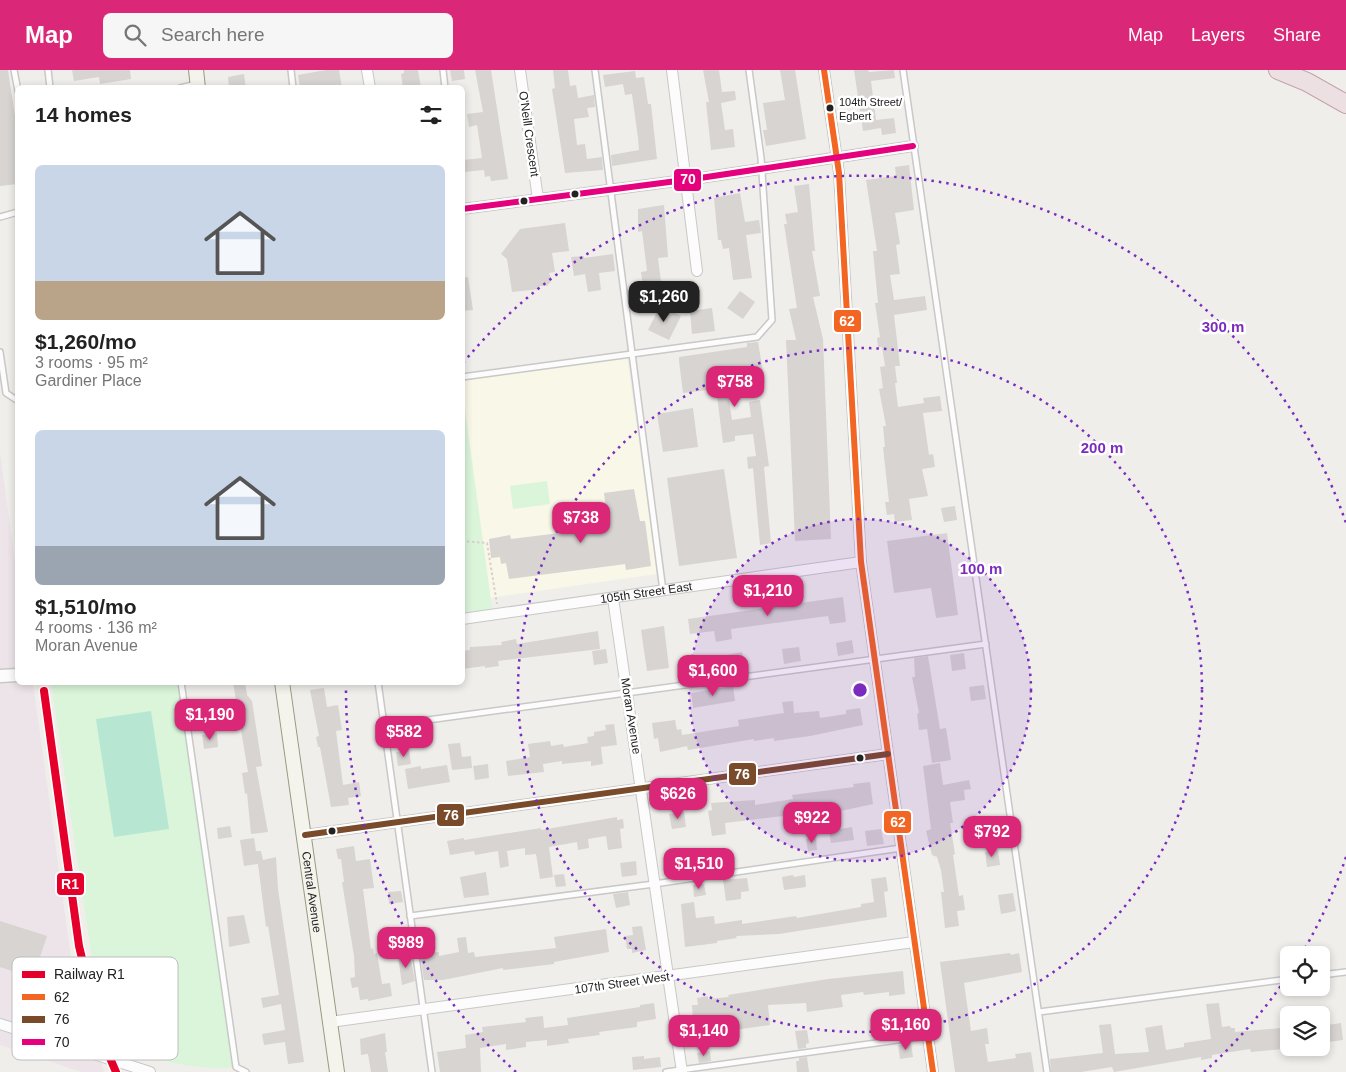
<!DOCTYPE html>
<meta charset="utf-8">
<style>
:root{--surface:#fff;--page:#f6f6f6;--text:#222;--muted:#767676;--accent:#db2777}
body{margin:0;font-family:Helvetica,sans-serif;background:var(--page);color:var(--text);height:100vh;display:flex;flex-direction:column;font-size:19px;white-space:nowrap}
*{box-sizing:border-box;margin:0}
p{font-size:16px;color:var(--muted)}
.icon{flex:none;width:28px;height:28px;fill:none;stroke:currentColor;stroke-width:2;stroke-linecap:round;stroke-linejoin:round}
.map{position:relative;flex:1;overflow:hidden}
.details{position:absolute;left:15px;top:15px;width:450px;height:600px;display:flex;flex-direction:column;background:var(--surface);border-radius:8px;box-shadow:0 2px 8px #0003}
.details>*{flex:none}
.buttons{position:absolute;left:1280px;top:876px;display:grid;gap:10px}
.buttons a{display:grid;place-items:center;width:50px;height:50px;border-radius:8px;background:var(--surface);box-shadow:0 2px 8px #0003;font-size:25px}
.price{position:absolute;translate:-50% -42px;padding:0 11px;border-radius:10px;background:var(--accent);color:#fff;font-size:16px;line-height:32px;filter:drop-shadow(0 1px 2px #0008)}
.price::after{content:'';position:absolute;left:50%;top:30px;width:15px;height:11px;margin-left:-8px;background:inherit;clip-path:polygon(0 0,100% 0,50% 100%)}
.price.active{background:#222;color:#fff}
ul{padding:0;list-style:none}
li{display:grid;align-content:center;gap:10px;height:265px;padding:0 20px}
li span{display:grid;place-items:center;height:155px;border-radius:8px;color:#555}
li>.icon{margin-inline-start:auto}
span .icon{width:90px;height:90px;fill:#fffc;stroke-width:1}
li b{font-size:21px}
h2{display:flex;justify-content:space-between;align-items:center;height:60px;padding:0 20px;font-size:21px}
header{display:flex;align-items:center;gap:30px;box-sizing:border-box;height:70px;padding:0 25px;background:var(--accent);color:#fff}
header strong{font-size:24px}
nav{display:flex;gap:28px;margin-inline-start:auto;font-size:18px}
.search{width:350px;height:45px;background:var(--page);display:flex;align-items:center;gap:12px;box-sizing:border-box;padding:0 18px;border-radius:8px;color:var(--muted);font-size:19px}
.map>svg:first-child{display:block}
</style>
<header>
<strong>Map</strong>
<div class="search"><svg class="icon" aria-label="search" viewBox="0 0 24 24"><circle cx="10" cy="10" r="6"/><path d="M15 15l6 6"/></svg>Search here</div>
<nav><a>Map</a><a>Layers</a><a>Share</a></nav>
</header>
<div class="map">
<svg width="1346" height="1002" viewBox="0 0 1346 1002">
<rect width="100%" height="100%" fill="#f0eeeb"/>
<path fill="#ede4e9" d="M0 382 17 506 18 612 33 613 74 909 104 1002H81L0 975Z"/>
<path fill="#f8f7e8" d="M627 286 657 504 489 528 463 337 462 310Z"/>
<g fill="#daf5da">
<path d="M462 318 493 545 462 549Z"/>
<path d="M547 411 550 434 513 439 510 416Z"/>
<path d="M51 613H181L236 997C203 1002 150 989 117 978L92 889Z"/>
</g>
<path fill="#b7e6d2" d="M151 641 169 759 114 767 96 649Z"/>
<g fill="#d7d4d2">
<path d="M0 0H8L18 66V114L0 116Z"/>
<path d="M72 0H130L131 9 100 14 99 7 74 11Z"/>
<path d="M326 0H339L342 18H300L298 5Z"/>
<path d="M404 0H418L421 18H403L401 4 404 3Z"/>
<path d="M450 0H464L465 9 452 11Z"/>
<path d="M475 0H491L508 109 491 111 490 106 485 107 484 100 464 102 463 90 482 88 477 55 469 57 467 44 483 42Z"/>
<path d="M553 0H568L570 16 576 15 578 28 594 25 595 37 587 38 589 47 574 49 577 75 585 74 587 89 602 87 603 100 565 103 552 19 555 18Z"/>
<path d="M703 0H719L722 22 735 21 736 30 721 33 725 60 733 59 735 77 711 80 706 32H709Z"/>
<path d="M780 0H795L806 69 766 76 763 60H767L763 33 785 30Z"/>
<path d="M854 0H868L869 2 894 0 895 8 871 11 876 50 894 48 896 63 882 65 881 58 863 61Z"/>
<path d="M635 1 636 8 644 7 648 34H651L657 89 612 96 611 85 639 80 638 68 632 24 625 25 623 14 605 17 603 5Z"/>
<path d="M244 4 246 18H229L228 7Z"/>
<path d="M909 95 914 140 895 143 900 174 896 175 900 204 890 205 894 230 925 226 927 240 894 245 900 296H895L897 313H895L898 337 924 333 923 328 940 326 942 341 923 343 929 385 933 384 935 397 922 399 928 426 909 429 912 450 895 452 894 444 887 445 885 432H889L883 377H885L883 356H886L879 319 883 318 880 297 885 296 882 277H878L877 268 880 267 875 233H878L873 181H877L866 110 896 106 895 97Z"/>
<path d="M809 114 815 181H812L820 226 813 227 823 269 831 469 795 471 786 270H796L789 239 797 238 784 154H787L785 144 798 142 794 116Z"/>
<path d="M740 123 745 152 759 150 761 163 746 165 752 208 733 210 729 178 723 179 721 170H718L714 128Z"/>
<path d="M664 135 668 187 658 188 662 220 644 223 641 202 647 201 642 161 638 162V139Z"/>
<path d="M565 153 569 181 552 183 555 202 549 203 552 210 547 216H540V219L512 222 507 189 501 184 520 159Z"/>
<path d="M613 184 615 201 599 203 601 220 588 222 585 204 574 206 571 187 584 186V188Z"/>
<path d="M468 207 473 240 462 241V208Z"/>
<path d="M740 221 755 232 743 249 727 238Z"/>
<path d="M660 236 681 246 669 270 648 260Z"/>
<path d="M712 238 715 261 692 264 690 241Z"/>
<path d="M758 272 765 313 727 317 732 350 751 347 749 332 760 330 769 396 764 397 771 473 760 475 753 398 748 399 747 387 756 386 753 364 735 366V371L723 373 716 319 683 323 679 291V287L747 277V273Z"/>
<path d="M693 338 698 377 663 382 657 344Z"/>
<path d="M724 399 737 488 679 496 667 408Z"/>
<path d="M634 419 640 451H645L651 496 626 500 625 494 618 495 509 509 506 493 501 494 500 487 491 488 489 469 510 465 511 469 608 457 604 423Z"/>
<path d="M955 436 957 450 944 452 941 438Z"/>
<path d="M947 463 958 545 936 548 931 518 894 523 887 471Z"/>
<path d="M843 527 846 552 830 554 828 546 731 559 732 569 716 572 714 561 690 564 688 549Z"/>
<path d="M664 556 669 598 647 601 641 560Z"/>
<path d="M598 561 600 579 498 591 499 596 485 598V596L462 599V581L470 580V577L502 575 501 572 516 569 517 574Z"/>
<path d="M852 570 854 583 838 586 836 573Z"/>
<path d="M799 577 801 591 784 594 782 579Z"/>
<path d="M606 579 608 593 594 595 592 581Z"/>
<path d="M742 582 744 596 729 599 727 585Z"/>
<path d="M964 583 966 599 952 601 950 585Z"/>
<path d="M928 586 940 659 946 658 951 690 932 693 927 659 919 660 917 644 919 643 912 607H915L914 588Z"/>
<path d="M706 588 708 601 695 603 693 590Z"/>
<path d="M233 612H245L247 625 252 631 262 696 256 697 268 762 251 764 247 723 245 724 242 703 248 702Z"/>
<path d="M984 615 986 629 971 631 969 617Z"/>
<path d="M733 616 735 631 693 638 691 623Z"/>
<path d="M324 618 327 637 338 635 342 660 336 661 343 715 359 712 361 726 348 728 349 735 331 737 320 677H318L316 667 319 666 310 620Z"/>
<path d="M793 631 794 643 819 641 820 648 846 644V640L860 638 863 655 810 666 774 671V668L754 671V669L688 680 687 676 660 682 658 668 654 669 652 653 675 650 677 660 681 659 682 665 739 656 738 650 784 643 782 632Z"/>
<path d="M614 654 617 675 601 677 603 694 591 696V691L562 694V691L543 694 544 702 508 706 506 691 530 687 528 674 550 671 551 676 563 674 564 677 588 673 587 667 594 666V662L606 660 605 655Z"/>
<path d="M217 663 218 677 204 679 202 665Z"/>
<path d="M460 673 462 687 471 686 472 698 452 700 448 674Z"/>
<path d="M409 680 411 694 398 696 396 682Z"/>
<path d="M940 693 943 715 969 710 971 719 964 720 965 730 950 732 953 753H950L955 784 953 785 959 826 963 825 965 840 957 841 959 856 945 858 941 822H944L941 800 937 787 932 785 926 761 931 759 923 696Z"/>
<path d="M488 694 489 708 475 710 473 696Z"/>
<path d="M447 695 450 712 408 719 405 699 421 696V699Z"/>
<path d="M870 712 873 734 818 746 817 738 797 741 800 757 785 760 783 746 725 753 726 764 712 766 708 741 712 740 711 733 755 730V735L793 729 792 725 854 717 853 714Z"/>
<path d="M684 742 686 757 672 759 669 744Z"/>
<path d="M617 747V750L623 749 624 758 620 759 622 778 608 780 606 766 588 769 589 778 578 780 577 772 549 777 553 807 540 809 536 784 525 785V778L507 781 509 796 500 798 498 781 475 785 474 781 450 785 447 771 464 768V770L541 758V760Z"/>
<path d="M230 756 232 767 218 769 217 758Z"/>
<path d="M852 757 854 770 831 773 829 761Z"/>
<path d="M881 759 884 774 867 776 865 761Z"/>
<path d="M254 768 256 781H261L263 790 276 787 278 819 304 992 288 994 285 972 264 975 262 964 285 960 281 934 263 938 261 928 279 925 268 856 266 857 258 794 244 796 240 770Z"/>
<path d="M816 768 817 780 808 781 806 769Z"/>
<path d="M354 776 356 791 370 789 374 818 363 819 371 879 373 878 374 884 377 883 382 914 390 913 392 926 368 931V929L360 930 358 917 352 918 350 908 355 907 354 886 342 812H344L341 789H338L336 779Z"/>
<path d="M998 780 1000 795 987 797 985 782Z"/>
<path d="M684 784 687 800 673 802 671 786Z"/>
<path d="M636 791 637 805 622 807 620 793Z"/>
<path d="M486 802 489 825 464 828 460 807Z"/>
<path d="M564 804 566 816 556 817 554 805Z"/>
<path d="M793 805 794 807 805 805 806 817 784 820 782 807Z"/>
<path d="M886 807 888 821 884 822 887 847 779 864 736 866 737 868 717 871V873L685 877 681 834 694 832 696 848 714 846 715 854 742 850V854L796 846 797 848 861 837V834L874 832 871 809Z"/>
<path d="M747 808 749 821 741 822V829L726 831 723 810Z"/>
<path d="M704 814 706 825 694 827 693 815Z"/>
<path d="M401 821 403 832 389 834 388 822Z"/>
<path d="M628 822 630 835 616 838 613 824Z"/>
<path d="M1013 823 1016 841 1001 844 998 825Z"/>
<path d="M244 845 250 873 229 877 227 847Z"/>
<path d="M0 851 47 866 33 908 0 897Z"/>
<path d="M642 856 646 880 632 883V879H627L625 866 633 865 632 857Z"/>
<path d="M606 859 609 882 554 892V894L503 900V898L443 910H424L420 884 439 882V886L459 882 457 868 466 867 468 883 474 882 475 887 556 878 554 867Z"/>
<path d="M1010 883 1011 885 1019 883 1022 902 964 913 971 961 987 958 989 974H985L988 992 1016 988 1015 984 1031 982 1034 1002H955L940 892Z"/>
<path d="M410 884 415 911 402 915 398 886Z"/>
<path d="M903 901 905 924 889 926V922L864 925 863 922 841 925 843 937 807 942 806 933 768 935 770 955 735 960 732 949 712 952 713 963 694 965 692 935H698L697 928 708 926V929L729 927 728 925 828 909Z"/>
<path d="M654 933 656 949 637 952V957L599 962 600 965 568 969 569 973 547 976V970L526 972V977L506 980V974L480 978 481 1002H440L437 982 466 978 465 965 483 962 482 957 526 952 525 948 543 946 544 958 568 955 567 948 640 937V935Z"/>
<path d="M1219 933 1222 957 1230 956 1231 958H1235V962L1281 958 1283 979 1251 982 1250 979 1212 985V988L1201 990V987L1114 1002 1112 997 1081 1002H1051L1050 989 1103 983 1099 955 1111 954 1115 984 1149 982 1145 958 1162 955 1166 980 1184 977V973L1211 969 1206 934Z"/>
<path d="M1341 953 1343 970 1321 973V956Z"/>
<path d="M807 960 809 973 806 974V978L798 979 795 961Z"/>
<path d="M385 963 387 982H385L388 1002H371L368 984 361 985 360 969Z"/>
<path d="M911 973 913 987 900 989 898 975Z"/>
<path d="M710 981 711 991 699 993 697 983Z"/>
<path d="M644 986V989L660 987 661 997 633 1000 632 987Z"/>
<path d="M807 987 809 1002H797L796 991H799V988Z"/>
</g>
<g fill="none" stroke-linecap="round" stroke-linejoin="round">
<g stroke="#c9c8c7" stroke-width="8">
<g id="service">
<path d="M14 0 18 21"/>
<path d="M48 0 50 18"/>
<path d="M291 0 293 18"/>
<path d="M443 0 445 18"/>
<path d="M595 0 663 521"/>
<path d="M903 0 1047 1002"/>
<path d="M180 18 197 14"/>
<path d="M0 147 18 142"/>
<path d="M0 282 6 323 18 331"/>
<path d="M462 307 757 267 772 250 761 88 749 0"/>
<path d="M181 612 236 997 246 1002"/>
<path d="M378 612 432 1002"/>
<path d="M384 656 986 574"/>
<path d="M410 846 654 814 901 778"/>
<path d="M1321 905 1346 902"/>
<path d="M1039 942 1289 909"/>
<path d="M666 1002 927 966"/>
</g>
</g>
<g stroke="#c9c8c7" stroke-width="12">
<g id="minor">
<path d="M367 0 370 18"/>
<path d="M520 0 538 129"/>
<path d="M672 0 697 201"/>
<path d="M824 0 839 103 861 492 933 1002"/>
<path d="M462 139 700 108 913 76"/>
<path d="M613 528 682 1002"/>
<path id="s1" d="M462 549 861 492"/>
<path d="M305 765 888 684"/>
<path d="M330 952 914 872"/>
<path d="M0 954 150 1002"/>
</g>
</g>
<g stroke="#c9c8c7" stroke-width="15">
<path id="tertiary" d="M0 606 18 605"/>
</g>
<g stroke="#999a82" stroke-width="16">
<g id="secondary">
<path d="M196 0 198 18"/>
<path id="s2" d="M282 612 337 1002"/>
</g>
</g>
<g stroke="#c5a2ac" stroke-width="20">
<path id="motorway" d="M1278 0 1307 12 1346 34"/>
</g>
<path stroke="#dccecd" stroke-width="2" stroke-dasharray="2.5 2.5" stroke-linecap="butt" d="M462 471 487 473 497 534"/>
<use href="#service" stroke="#fdfcfc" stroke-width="5"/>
<use href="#minor" stroke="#fdfcfc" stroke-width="10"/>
<use href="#tertiary" stroke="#fdfcfc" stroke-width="12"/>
<use href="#secondary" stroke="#f4f4ed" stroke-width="14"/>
<use href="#motorway" stroke="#ece0e2" stroke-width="18"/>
<g stroke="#fff" stroke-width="10">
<path id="bus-1" d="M824 0 839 103 861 492 933 1002"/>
</g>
<g stroke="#fff" stroke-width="10">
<path id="bus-2" d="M305 765 888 684"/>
</g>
<g stroke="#fff" stroke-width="10">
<path id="bus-3" d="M462 139 700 108 913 76"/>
</g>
<use href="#bus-1" stroke="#f26522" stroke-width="6"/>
<use href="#bus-2" stroke="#7a4b2a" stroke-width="6"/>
<use href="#bus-3" stroke="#e5007d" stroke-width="6"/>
<g stroke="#fff" stroke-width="11">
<path id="rail-1" d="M44 621 79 876 101 967 116 1002"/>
</g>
<use href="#rail-1" stroke="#e4002b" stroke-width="8"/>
</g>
<circle cx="860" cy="620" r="171" fill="#7b2cbf" fill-opacity=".12"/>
<g fill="none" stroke="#7b2cbf" stroke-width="2.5" stroke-dasharray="2.5 5">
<circle cx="860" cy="620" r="171"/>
<circle cx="860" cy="620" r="342"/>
<path d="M1346 787A514 514 0 0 1 1301 885M1289 904A514 514 0 0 1 1204 1002M516 1002A514 514 0 0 1 346 616M463 293A514 514 0 0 1 1346 453"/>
</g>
<g fill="#222" stroke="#fff" stroke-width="2">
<circle cx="830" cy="38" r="4.5"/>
<circle cx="575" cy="124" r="4.5"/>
<circle cx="524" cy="131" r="4.5"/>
<circle cx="860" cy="688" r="4.5"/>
<circle cx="332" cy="761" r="4.5"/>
</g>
<g text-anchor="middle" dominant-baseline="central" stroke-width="5" stroke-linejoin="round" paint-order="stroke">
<g font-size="11" fill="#222" stroke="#fff" text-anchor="start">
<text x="839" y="32">104th Street/<tspan x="839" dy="14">Egbert</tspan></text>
</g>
<g font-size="12" fill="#222" stroke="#fff">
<text transform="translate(529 64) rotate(82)">O'Neill Crescent</text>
<text stroke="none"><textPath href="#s1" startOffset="186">105th Street East</textPath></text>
<text transform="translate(631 646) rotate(81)">Moran Avenue</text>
<text stroke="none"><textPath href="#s2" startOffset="212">Central Avenue</textPath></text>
<text transform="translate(622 913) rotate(-8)">107th Street West</text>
</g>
</g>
<rect x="12" y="887" width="166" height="103" rx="8" fill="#fff" stroke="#bdbdbd" stroke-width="1"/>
<rect x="22" y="901" width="23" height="7" fill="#e4002b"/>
<rect x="22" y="924" width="23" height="6" fill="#f26522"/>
<rect x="22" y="946" width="23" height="7" fill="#7a4b2a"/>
<rect x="22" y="969" width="23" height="6" fill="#e5007d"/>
<g font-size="14" fill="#222">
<text x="54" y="909">Railway R1</text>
<text x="54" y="932">62</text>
<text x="54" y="954">76</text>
<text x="54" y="977">70</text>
</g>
<circle cx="860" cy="620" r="8" fill="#7b2cbf" stroke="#fff" stroke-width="2.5"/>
<g font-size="15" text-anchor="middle" font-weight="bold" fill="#7b2cbf" stroke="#fff" stroke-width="5" stroke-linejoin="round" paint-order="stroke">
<text x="1223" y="262">300 m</text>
<text x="1102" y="383">200 m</text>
<text x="981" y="504">100 m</text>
</g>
<g stroke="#fff" stroke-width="2">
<rect x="673" y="98" width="29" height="24" rx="5" fill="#e5007d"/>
<rect x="833" y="239" width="29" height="24" rx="5" fill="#f26522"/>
<rect x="728" y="692" width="29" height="24" rx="5" fill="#7a4b2a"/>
<rect x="436" y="733" width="29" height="24" rx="5" fill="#7a4b2a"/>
<rect x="883" y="740" width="29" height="24" rx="5" fill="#f26522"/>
<rect x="56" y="802" width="29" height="24" rx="5" fill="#e4002b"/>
</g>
<g font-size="14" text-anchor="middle" font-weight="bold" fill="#fff">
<text x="688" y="114">70</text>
<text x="847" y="256">62</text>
<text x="742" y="709">76</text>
<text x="451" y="750">76</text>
<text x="898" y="757">62</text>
<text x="70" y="819">R1</text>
</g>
</svg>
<div class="buttons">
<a><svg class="icon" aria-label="locate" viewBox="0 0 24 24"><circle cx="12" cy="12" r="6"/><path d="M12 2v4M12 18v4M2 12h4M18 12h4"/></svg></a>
<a><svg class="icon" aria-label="layers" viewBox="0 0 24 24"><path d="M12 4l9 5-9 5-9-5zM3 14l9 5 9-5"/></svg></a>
</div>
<b class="price active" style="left:664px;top:253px">$1,260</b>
<b class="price" style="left:735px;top:338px">$758</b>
<b class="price" style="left:581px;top:474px">$738</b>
<b class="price" style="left:768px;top:547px">$1,210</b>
<b class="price" style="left:713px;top:627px">$1,600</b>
<b class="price" style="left:210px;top:671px">$1,190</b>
<b class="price" style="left:404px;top:688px">$582</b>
<b class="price" style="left:678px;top:750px">$626</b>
<b class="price" style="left:812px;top:774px">$922</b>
<b class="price" style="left:992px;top:788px">$792</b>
<b class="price" style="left:699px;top:820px">$1,510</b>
<b class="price" style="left:406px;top:899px">$989</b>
<b class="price" style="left:906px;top:981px">$1,160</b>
<b class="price" style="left:704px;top:987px">$1,140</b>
<section class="details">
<h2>14 homes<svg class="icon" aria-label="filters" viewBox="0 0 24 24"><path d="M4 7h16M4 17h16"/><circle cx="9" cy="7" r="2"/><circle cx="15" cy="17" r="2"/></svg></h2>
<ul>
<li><span style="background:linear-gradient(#c9d6e8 75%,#b9a48a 0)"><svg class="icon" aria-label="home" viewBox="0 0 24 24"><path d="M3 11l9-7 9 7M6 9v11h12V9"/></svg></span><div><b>$1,260/mo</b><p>3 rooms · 95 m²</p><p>Gardiner Place</p></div></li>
<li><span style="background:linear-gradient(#c9d6e8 75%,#9aa5b1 0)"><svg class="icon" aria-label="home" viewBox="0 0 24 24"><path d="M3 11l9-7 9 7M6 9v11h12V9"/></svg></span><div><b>$1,510/mo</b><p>4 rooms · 136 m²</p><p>Moran Avenue</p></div></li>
</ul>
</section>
</div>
